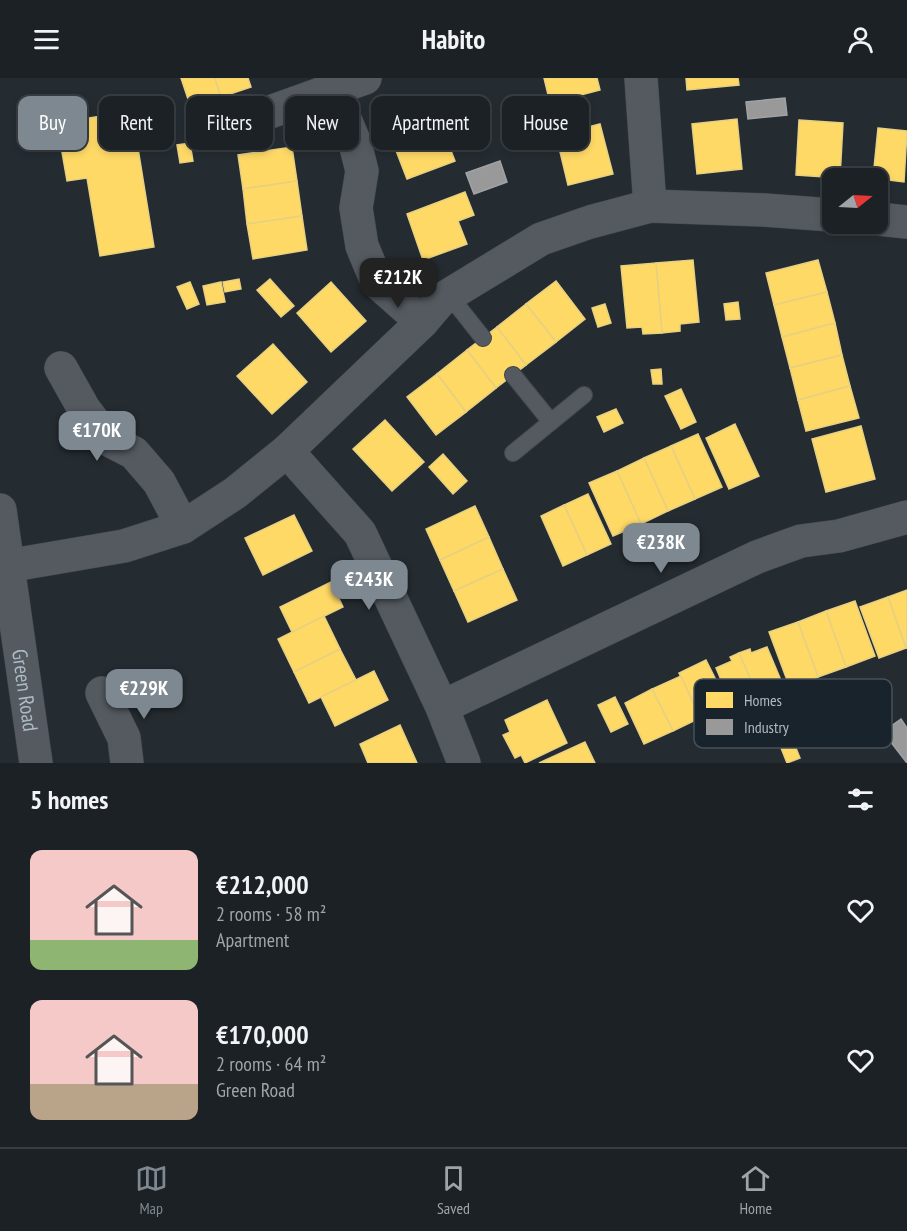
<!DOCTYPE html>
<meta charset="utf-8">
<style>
:root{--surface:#1c2125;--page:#292e32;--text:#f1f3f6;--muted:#a0a3a7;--line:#3a3e42;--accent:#7d8891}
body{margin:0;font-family:"PT Sans Narrow",sans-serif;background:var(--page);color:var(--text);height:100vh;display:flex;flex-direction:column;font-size:22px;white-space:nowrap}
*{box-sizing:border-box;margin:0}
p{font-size:20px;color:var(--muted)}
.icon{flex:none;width:33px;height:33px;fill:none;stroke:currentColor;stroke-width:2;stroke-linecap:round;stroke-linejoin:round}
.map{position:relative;height:685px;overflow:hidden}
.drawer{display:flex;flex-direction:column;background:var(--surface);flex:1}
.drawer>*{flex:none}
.top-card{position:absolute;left:18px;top:18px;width:600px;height:54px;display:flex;gap:12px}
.needle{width:39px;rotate:72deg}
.controls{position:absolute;left:822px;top:90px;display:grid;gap:12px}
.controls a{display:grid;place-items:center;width:66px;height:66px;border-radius:12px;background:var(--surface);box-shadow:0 3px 9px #0003,0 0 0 2px var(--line);font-size:30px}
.price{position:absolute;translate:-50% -51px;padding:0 14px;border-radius:12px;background:var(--accent);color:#fff;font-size:20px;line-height:39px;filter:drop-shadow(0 2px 3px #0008)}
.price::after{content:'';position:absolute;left:50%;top:36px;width:18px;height:14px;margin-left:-9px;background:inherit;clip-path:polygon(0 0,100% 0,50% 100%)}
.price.current{background:#222;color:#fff}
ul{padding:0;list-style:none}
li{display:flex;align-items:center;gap:18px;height:150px;padding:0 30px}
li span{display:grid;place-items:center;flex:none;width:168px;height:120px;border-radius:12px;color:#555}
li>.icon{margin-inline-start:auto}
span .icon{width:72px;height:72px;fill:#fffc;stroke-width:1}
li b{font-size:26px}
h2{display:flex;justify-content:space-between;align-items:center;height:72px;padding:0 30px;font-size:26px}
.pill{padding:0 21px;border-radius:12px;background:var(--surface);box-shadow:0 3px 9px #0003,0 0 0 2px var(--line);font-size:21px;line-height:54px}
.pill.current{background:var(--accent);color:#fff}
header{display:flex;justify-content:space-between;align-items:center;height:78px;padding:0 30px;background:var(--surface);font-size:27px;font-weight:600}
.dock{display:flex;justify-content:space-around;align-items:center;height:84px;border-top:2px solid var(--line);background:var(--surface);font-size:16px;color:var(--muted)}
.dock a{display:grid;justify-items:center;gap:3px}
.dock .current{color:var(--accent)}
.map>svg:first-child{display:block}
</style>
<header><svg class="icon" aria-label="menu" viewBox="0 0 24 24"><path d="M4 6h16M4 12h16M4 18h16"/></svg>Habito<svg class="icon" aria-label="person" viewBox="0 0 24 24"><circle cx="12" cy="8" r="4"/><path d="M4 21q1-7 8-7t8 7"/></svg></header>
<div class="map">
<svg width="907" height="685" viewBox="0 0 907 685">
<rect width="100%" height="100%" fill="#252c31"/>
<g fill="#ffd966" stroke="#e6d082" stroke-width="1.5">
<path d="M181 0H215L221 19 191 30Z"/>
<path d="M215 0H248L251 9 221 19Z"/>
<path d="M544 0H597L600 12 550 25Z"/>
<path d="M686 0H738L739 7 687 12Z"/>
<path d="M432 21 443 52 395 70 384 39Z"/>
<path d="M132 33 154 169 100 178 87 100 67 103 57 45Z"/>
<path d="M737 41 742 91 697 96 692 46Z"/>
<path d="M799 42 843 45 840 100 796 97Z"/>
<path d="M600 46 613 96 568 107 556 57Z"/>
<path d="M878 50 907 53 904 104 873 100Z"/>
<path d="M443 52 455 83 407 101 395 70Z"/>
<path d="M190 65 193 83 180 85 177 67Z"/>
<path d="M292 69 297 103 243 111 238 77Z"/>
<path d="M297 103 302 138 247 146 243 111Z"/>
<path d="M465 114 474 137 458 143 467 166 423 182 407 136Z"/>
<path d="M302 138 307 172 253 181 247 146Z"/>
<path d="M693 182 699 244 680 246V253L662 255 656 185Z"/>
<path d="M818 182 827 214 774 227 766 195Z"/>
<path d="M656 185 662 255 643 256 642 249 627 250 621 188Z"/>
<path d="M239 201 241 211 225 214 223 204Z"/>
<path d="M270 201 294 228 281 239 257 212Z"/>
<path d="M556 203 585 241 556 264 526 226Z"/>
<path d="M190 204 199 226 187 231 177 209Z"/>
<path d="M221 204 225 224 207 227 203 208Z"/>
<path d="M331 204 366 243 331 274 297 235Z"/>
<path d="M827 214 835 245 782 259 774 227Z"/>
<path d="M738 224 740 241 726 242 724 226Z"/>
<path d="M526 226 556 264 526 287 497 249Z"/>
<path d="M605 226 611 245 598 249 592 230Z"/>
<path d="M835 245 842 277 790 290 782 259Z"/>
<path d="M497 249 526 287 496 310 467 272Z"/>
<path d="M273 266 307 304 272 336 237 298Z"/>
<path d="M467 272 496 310 466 334 437 296Z"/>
<path d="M842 277 850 308 798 322 790 290Z"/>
<path d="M661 291 662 306H653L651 292Z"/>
<path d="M437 296 466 334 436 357 407 319Z"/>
<path d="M850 308 859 340 806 353 798 322Z"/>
<path d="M681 311 696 344 681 351 665 318Z"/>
<path d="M616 331 623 345 604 354 597 339Z"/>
<path d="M385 342 424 384 392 413 353 371Z"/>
<path d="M735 346 759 398 729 411 706 360Z"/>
<path d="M861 348 875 401 826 414 812 361Z"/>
<path d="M698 356 722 409 695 421 671 368Z"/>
<path d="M671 368 695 421 668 433 644 380Z"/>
<path d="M443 376 467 403 453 416 429 389Z"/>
<path d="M644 380 668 433 641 446 617 393Z"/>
<path d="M617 393 641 446 613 458 589 405Z"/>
<path d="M588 416 611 466 587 477 564 427Z"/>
<path d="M564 427 587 477 563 488 541 438Z"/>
<path d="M475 428 489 459 440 482 426 451Z"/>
<path d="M294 437 312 473 263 497 245 460Z"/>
<path d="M489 459 503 491 454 513 440 482Z"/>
<path d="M503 491 517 522 468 544 454 513Z"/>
<path d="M331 504 343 529 292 554 280 529Z"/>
<path d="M907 512V570H906L888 519Z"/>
<path d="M888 519 906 570 879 580 860 529Z"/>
<path d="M855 523 875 578 846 589 826 533Z"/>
<path d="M826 533 846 589 818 599 798 544Z"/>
<path d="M324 538 340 571 294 594 278 561Z"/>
<path d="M798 544 818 599 790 610 769 554Z"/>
<path d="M767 569 788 619 763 630 739 575 750 571 751 575Z"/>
<path d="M340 571 356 602 309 625 294 594Z"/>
<path d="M739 575 763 630 737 640 716 590 732 583 730 579Z"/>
<path d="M706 582 731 632 703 645 679 595Z"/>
<path d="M374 593 388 622 335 648 321 619Z"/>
<path d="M681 598 700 640 673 653 652 611Z"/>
<path d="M652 611 673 653 644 666 625 625Z"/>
<path d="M615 619 628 646 611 654 598 627Z"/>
<path d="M547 622 567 665 525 685 521 677 515 680 503 657 510 654 505 642Z"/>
<path d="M400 647 417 685H368L360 666Z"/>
<path d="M585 664 595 685H539Z"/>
<path d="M794 665 800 680 787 685 781 670Z"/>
</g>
<g fill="#999" stroke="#9fa3a6" stroke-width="1.5">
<path d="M785 20 787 37 748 41 746 24Z"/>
<path d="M500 83 507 104 474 116 466 95Z"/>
<path d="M901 641 907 650V685L883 654Z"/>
</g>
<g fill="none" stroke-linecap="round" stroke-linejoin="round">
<g stroke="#42484c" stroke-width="18">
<g id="service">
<path d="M449 217 483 260"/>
<path d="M513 297 551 344"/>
<path d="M513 375 584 317"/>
</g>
</g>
<g stroke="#42484c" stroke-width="34">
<g id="minor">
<path d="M641 0 650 128"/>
<path d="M333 13 355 65 362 93 356 130 362 168 377 204 422 244"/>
<path d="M256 39 365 0"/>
<path d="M878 141 907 144"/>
<path d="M61 290 84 331 107 361 134 375 159 404 183 449"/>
<path d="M287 373 360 455 442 629 464 685"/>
<path d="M7 488 124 468 183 449 235 415 287 373 422 244 440 223 449 217 541 161 590 144 650 128 764 132 832 137"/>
<path d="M102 615 124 660 127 685"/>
<path d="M442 629 757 479 801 463 839 458 907 439"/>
</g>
</g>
<g stroke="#42484c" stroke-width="34">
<g id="tertiary">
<path id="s1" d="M0 432 36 685"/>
</g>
</g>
<use href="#service" stroke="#545a60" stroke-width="16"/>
<use href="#minor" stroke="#545a60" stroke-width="33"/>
<use href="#tertiary" stroke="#545a60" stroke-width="33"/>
</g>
<g text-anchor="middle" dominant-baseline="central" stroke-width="6" stroke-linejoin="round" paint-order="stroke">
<g font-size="21" fill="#adbac4" stroke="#19232b">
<text stroke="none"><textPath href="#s1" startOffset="182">Green Road</textPath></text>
</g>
</g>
<rect x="694" y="601" width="198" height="69" rx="9" fill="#19232b" stroke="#455059" stroke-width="1.5"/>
<rect x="706" y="614" width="27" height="16" fill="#ffd966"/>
<rect x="706" y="641" width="27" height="16" fill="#999"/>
<g font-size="16" fill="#adbac4">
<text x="744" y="628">Homes</text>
<text x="744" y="655">Industry</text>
</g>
</svg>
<div class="controls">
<a><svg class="needle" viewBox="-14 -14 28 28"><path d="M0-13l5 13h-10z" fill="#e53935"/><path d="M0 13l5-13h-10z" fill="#a0a3a7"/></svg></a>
</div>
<b class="price current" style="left:398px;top:231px">€212K</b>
<b class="price" style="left:97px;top:384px">€170K</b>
<b class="price" style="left:661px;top:496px">€238K</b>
<b class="price" style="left:369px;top:533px">€243K</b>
<b class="price" style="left:144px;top:642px">€229K</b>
<div class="top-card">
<a class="pill current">Buy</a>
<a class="pill">Rent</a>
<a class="pill">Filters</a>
<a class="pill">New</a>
<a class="pill">Apartment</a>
<a class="pill">House</a>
</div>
</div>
<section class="drawer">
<h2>5 homes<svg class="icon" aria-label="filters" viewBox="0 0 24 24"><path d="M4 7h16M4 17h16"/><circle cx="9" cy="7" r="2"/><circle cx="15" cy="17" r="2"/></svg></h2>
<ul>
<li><span style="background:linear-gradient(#f6c9c9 75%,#8fb573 0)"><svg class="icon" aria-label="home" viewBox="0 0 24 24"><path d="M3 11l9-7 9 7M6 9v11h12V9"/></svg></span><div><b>€212,000</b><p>2 rooms · 58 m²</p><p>Apartment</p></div><svg class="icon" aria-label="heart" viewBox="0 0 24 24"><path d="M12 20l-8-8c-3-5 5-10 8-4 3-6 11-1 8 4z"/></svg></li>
<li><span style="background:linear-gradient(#f6c9c9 70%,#b9a48a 0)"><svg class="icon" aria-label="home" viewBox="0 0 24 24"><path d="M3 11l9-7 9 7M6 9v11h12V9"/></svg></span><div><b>€170,000</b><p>2 rooms · 64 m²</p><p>Green Road</p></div><svg class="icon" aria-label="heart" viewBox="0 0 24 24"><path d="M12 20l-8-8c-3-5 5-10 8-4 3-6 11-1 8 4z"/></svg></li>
</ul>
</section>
<nav class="dock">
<a class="current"><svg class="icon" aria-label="map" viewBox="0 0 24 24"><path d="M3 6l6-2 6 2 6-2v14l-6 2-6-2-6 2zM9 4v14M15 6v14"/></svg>Map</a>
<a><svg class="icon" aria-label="saved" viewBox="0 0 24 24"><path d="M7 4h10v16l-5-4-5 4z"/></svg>Saved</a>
<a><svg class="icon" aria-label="home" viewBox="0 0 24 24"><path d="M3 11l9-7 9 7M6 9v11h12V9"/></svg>Home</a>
</nav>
